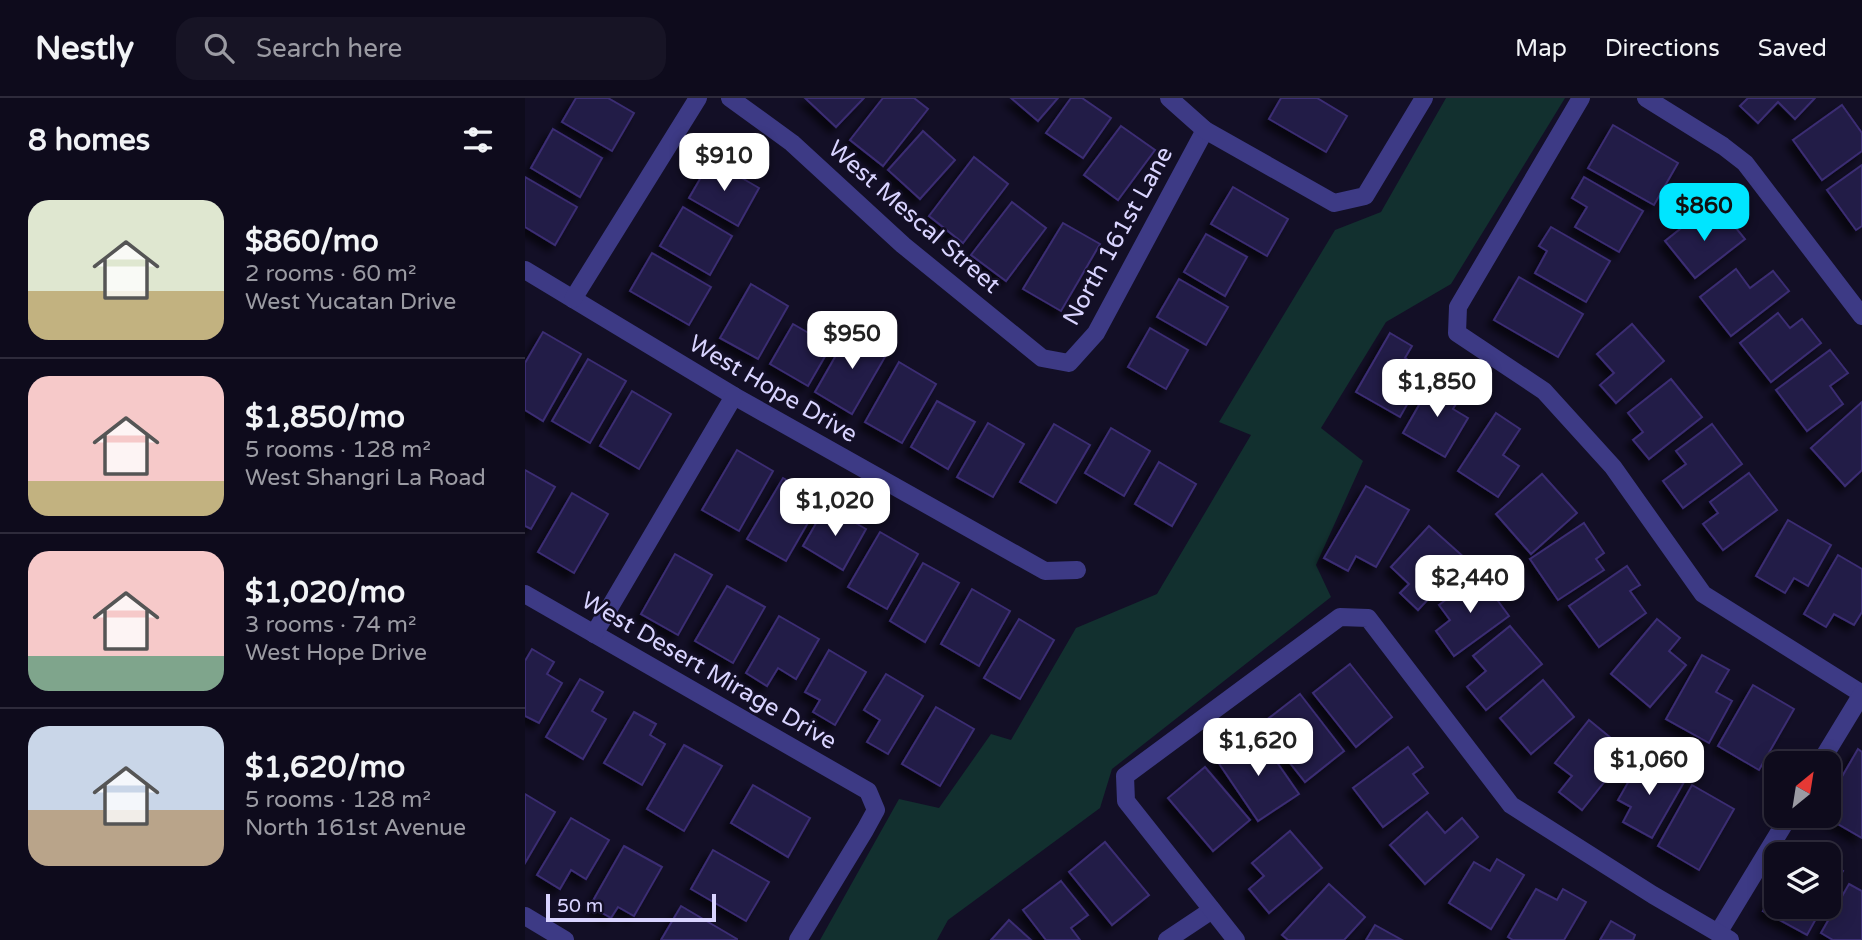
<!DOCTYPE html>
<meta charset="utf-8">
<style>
:root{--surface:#0e0b1c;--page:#171425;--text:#f1f3f6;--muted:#9b9ba3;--line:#2e2b3b;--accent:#00e5ff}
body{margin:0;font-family:"Varela Round",sans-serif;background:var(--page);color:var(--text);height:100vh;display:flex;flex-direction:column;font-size:26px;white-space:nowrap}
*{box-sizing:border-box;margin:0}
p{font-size:23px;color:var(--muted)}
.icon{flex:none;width:38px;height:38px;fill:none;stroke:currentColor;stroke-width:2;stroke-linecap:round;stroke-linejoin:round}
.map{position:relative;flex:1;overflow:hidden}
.drawer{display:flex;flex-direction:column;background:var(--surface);width:525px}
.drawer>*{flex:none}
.needle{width:46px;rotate:30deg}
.tools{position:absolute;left:1239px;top:653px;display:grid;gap:14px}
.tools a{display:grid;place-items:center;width:77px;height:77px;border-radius:14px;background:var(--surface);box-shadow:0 4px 18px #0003,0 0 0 2px var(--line);font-size:35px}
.scale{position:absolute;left:21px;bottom:18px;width:170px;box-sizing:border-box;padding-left:7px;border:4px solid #d9d4ff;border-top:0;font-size:19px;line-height:24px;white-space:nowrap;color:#d9d4ff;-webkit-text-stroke:5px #130f26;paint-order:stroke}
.price{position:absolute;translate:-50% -60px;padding:0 16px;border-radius:14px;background:#fff;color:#222;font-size:23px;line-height:46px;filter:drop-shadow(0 2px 4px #0008)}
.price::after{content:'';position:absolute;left:50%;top:42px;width:21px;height:16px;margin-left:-10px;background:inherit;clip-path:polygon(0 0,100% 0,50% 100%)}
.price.on{background:var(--accent);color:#111}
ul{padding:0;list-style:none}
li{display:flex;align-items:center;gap:21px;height:175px;padding:0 28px}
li+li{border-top:2px solid var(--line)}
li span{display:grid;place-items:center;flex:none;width:196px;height:140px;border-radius:21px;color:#555}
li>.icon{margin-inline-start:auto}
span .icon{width:84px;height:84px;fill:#fffc;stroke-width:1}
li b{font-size:30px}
h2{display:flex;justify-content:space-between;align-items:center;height:84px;padding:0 28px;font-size:30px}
header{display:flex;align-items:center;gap:42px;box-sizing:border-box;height:98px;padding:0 35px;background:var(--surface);border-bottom:2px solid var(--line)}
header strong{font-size:33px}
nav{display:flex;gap:38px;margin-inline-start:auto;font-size:24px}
.search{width:490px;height:63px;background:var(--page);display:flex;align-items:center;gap:18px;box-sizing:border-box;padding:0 24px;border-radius:21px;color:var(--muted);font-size:26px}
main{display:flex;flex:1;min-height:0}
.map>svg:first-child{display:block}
</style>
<header>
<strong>Nestly</strong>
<div class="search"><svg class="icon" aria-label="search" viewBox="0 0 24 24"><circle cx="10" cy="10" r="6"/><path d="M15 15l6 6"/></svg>Search here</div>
<nav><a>Map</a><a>Directions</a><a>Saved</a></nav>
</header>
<main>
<section class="drawer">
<h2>8 homes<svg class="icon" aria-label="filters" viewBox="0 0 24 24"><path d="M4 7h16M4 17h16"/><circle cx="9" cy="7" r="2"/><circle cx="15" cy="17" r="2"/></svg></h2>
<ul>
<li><span style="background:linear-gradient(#dfe7d0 65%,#c2b280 0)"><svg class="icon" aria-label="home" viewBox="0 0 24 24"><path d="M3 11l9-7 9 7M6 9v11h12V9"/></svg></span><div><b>$860/mo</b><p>2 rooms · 60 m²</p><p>West Yucatan Drive</p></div></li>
<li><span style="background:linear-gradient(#f6c9c9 75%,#c2b280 0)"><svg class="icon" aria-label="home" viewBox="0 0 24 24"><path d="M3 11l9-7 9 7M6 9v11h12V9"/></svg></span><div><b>$1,850/mo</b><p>5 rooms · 128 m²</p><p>West Shangri La Road</p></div></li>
<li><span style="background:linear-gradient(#f6c9c9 75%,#7fa58c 0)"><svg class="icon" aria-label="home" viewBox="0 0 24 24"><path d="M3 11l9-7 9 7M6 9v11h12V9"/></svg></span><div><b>$1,020/mo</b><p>3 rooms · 74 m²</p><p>West Hope Drive</p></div></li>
<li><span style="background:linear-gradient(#c9d6e8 60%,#b9a48a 0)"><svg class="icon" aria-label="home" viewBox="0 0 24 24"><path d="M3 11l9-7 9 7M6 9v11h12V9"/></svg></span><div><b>$1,620/mo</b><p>5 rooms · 128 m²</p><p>North 161st Avenue</p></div></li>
</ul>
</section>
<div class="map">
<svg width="1337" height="842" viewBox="0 0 1337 842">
<defs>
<filter id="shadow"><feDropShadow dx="-6" dy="6" stdDeviation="3.5" flood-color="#0009"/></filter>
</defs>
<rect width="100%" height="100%" fill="#130f26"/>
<path fill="#12302f" d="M921 0H1040L926 186 861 224 796 330 838 363 791 467 806 499 587 671 575 710 423 822 412 842H295L374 701 414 710 466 636 486 642 551 530 632 496 726 337 694 324 810 132 856 114Z"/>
<g fill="#241b47" stroke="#3b2d73" stroke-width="2" filter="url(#shadow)">
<path d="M51 0H83L109 15 87 53 37 24Z"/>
<path d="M280 0H339L311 29Z"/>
<path d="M358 0H389L403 11 358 68 325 42Z"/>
<path d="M486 0H533L513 23Z"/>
<path d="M546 0H557L586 20 558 60 521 35Z"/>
<path d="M756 0H792L822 18 801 54 744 21Z"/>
<path d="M1223 0H1290L1270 21 1253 4 1233 25 1215 8Z"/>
<path d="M1317 7 1337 35V53L1297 82 1268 42Z"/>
<path d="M1088 27 1153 65 1129 107 1063 70Z"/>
<path d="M596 28 630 52 593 102 559 77Z"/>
<path d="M28 31 77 60 55 99 6 70Z"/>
<path d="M398 33 430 62 395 101 363 72Z"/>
<path d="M449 59 483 86 438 145 404 118Z"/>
<path d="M186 62 234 90 213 128 164 100Z"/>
<path d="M1337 67V128L1331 132 1302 92Z"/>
<path d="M0 79 52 109 30 147 0 129Z"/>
<path d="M1059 79 1118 113 1094 154 1050 129 1062 109 1047 100Z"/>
<path d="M708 89 763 121 742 158 686 126Z"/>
<path d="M487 104 521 130 481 183 446 157Z"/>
<path d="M158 109 207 138 185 177 135 148Z"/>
<path d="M1178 113 1190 128 1202 119 1220 141 1170 180 1140 143Z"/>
<path d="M538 125 575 146 536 213 498 191Z"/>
<path d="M1026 129 1085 163 1061 204 1010 175 1022 153 1014 148Z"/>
<path d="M681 136 722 159 700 198 659 174Z"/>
<path d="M127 155 186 189 164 227 105 193Z"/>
<path d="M1211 171 1225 190 1248 173 1264 193 1206 238 1175 199Z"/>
<path d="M994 179 1058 216 1033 259 969 222Z"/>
<path d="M654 181 703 209 681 247 632 219Z"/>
<path d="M226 186 263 208 233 261 195 240Z"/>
<path d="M1253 215 1265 230 1277 221 1296 245 1246 284 1215 245Z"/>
<path d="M268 226 306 248 283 288 245 266Z"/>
<path d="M1107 226 1139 263 1091 305 1075 287 1089 275 1072 256Z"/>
<path d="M625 230 663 252 641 291 603 269Z"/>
<path d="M326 231 364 252 327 316 290 294Z"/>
<path d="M18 234 56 256 18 323 0 312V265Z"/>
<path d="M865 235 887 248 880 260 901 273 875 319 831 294Z"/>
<path d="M1305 252 1323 275 1305 288 1318 306 1282 333 1251 292Z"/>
<path d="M63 261 101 283 65 345 27 323Z"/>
<path d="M374 264 411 286 377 345 340 324Z"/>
<path d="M909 281 936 297 928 311 943 320 920 359 878 335Z"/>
<path d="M1146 281 1177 319 1124 361 1108 342 1118 334 1103 315Z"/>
<path d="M107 293 146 316 114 371 75 348Z"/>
<path d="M412 303 450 324 423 371 386 349Z"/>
<path d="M1337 304V372L1320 388 1286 350Z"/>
<path d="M971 315 995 331 978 357 994 368 973 399 933 373Z"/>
<path d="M463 325 499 346 468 399 432 379Z"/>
<path d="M529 326 565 347 531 405 495 384Z"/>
<path d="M1187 326 1217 366 1158 410 1138 383 1161 366 1151 353Z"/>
<path d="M586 330 625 353 599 398 560 375Z"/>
<path d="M212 352 248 373 214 433 177 412Z"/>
<path d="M634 364 671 386 647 428 610 406Z"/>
<path d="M0 372 30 389 6 431 0 428Z"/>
<path d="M1224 375 1252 412 1198 452 1178 426 1193 415 1185 404Z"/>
<path d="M1017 376 1052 415 1006 456 971 416Z"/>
<path d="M258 380 296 402 261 463 222 441Z"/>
<path d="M841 388 884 412 851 469 831 458 823 473 799 460Z"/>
<path d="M47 395 83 416 49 475 13 454Z"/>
<path d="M301 408 341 431 318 472 278 448Z"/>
<path d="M1263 422 1306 447 1283 488 1269 480 1260 495 1231 478Z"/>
<path d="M1059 425 1079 455 1071 461 1079 472 1033 502 1005 461Z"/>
<path d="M904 428 941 461 893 512 875 495 884 486 866 469Z"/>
<path d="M355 434 393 456 362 511 323 489Z"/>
<path d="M150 456 187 477 153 537 116 516Z"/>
<path d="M1313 457 1337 471V514L1329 527 1309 516 1301 529 1279 516Z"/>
<path d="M398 465 434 485 400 544 365 523Z"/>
<path d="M1102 468 1115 487 1105 493 1121 515 1074 549 1044 508Z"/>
<path d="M954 477 984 518 929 558 911 533 925 522 914 507Z"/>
<path d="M202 488 240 509 208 565 170 543Z"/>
<path d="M447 491 485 513 454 568 416 546Z"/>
<path d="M254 518 294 541 271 581 253 570 242 588 221 575Z"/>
<path d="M494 521 529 542 495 601 459 580Z"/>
<path d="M1132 521 1155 540 1144 553 1161 567 1125 609 1086 576Z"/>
<path d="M985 528 1017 566 961 612 942 589 961 573 948 558Z"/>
<path d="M7 551 29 564 22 576 37 585 14 625 0 618V563Z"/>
<path d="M304 552 341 574 310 627 288 614 295 602 280 594Z"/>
<path d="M1177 557 1204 572 1191 594 1207 603 1184 645 1141 621Z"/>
<path d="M825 566 867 619 831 649 788 595Z"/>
<path d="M361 576 398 598 363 656 342 644 355 622 339 612Z"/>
<path d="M55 581 78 594 67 613 81 621 58 661 21 639Z"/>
<path d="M1018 582 1049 619 1006 656 975 620Z"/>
<path d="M1228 587 1269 611 1234 672 1193 648Z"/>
<path d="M775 596 819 653 780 684 735 627Z"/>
<path d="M411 609 449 631 415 688 377 666Z"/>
<path d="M109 614 131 626 125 637 140 646 117 687 79 665Z"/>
<path d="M1064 622 1103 654 1057 712 1034 694 1047 678 1030 665Z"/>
<path d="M733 637 774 696 733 723 693 664Z"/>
<path d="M159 647 197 668 159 733 122 711Z"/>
<path d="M883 649 898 669 888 676 903 695 858 729 828 690Z"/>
<path d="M1333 651 1337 654V740L1299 718H1304V701Z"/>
<path d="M1117 660 1159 684 1127 740 1098 724 1106 709 1093 702Z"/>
<path d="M680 669 725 722 688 753 643 700Z"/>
<path d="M228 687 285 720 263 759 206 725Z"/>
<path d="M1167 687 1209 711 1174 772 1133 748Z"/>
<path d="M0 696 30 714 0 765Z"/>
<path d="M902 714 920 735 937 720 953 739 900 786 865 747Z"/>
<path d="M46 720 84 742 61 781 46 772 35 791 12 777Z"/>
<path d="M765 733 797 770 744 815 724 791 739 778 727 765Z"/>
<path d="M580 744 624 797 587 827 544 774Z"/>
<path d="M99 748 137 769 109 818 93 809 86 820 65 808Z"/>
<path d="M188 752 244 784 221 823 166 791Z"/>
<path d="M972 761 999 777 966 831 924 805 949 764 965 773Z"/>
<path d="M1304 765 1318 773 1304 798Z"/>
<path d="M536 783 563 817 546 830 555 842H521L498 812Z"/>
<path d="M804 786 840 819 819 842H763L757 837Z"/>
<path d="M1324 786 1337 793V842H1308L1296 835Z"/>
<path d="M1251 789V808H1298L1282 837 1238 813Z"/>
<path d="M1011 791 1032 802 1038 791 1061 804 1039 842H988L983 839Z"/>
<path d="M156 808 212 841V842H136Z"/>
<path d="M484 822 506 842H466Z"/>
<path d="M1086 823 1110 837 1108 842H1075Z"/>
<path d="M850 827 877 842H841Z"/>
</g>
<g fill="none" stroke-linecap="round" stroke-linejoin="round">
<g stroke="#3d3a85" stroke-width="18">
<path d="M205 0 267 45 378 147 517 260 544 265 571 235 680 32"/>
<path d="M644 0 680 32 809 105 840 98 899 0"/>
<path d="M1056 0 933 209 932 235 1019 293 1088 369 1178 496 1337 596"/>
<path d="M1121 0 1198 48 1220 65 1337 218"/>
<path d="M0 172 209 298 520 473 552 472"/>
<path d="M48 201 173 0"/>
<path d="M0 496 343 693 351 712 340 732 273 842"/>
<path d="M69 536 209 298"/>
<path d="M1295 665 1337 596"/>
<path d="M0 818 40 842"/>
<path d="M1193 835 1264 718"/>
<path d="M642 842 687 812"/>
<path d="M711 842 601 703 600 678 815 519 843 520 986 707 1128 797 1205 842"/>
</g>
</g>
<g text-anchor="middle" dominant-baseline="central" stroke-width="5" stroke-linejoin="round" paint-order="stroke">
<g font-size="24" fill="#d9d4ff" stroke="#130f26">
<text transform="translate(389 119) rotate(41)">West Mescal Street</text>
<text transform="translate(593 138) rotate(-61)">North 161st Lane</text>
<text transform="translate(248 291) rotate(30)">West Hope Drive</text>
<text transform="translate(184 573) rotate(30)">West Desert Mirage Drive</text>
</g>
</g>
</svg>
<div class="tools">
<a><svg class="needle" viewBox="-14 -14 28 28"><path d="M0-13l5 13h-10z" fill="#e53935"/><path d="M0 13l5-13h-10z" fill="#9b9ba3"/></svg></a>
<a><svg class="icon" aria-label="layers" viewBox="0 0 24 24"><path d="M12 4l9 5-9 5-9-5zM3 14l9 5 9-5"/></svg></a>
</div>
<div class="scale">50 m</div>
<b class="price" style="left:199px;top:95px">$910</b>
<b class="price on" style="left:1179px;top:145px">$860</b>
<b class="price" style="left:327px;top:273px">$950</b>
<b class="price" style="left:912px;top:321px">$1,850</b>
<b class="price" style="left:310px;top:440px">$1,020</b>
<b class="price" style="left:945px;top:517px">$2,440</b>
<b class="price" style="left:733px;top:680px">$1,620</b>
<b class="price" style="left:1124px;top:699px">$1,060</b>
</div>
</main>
